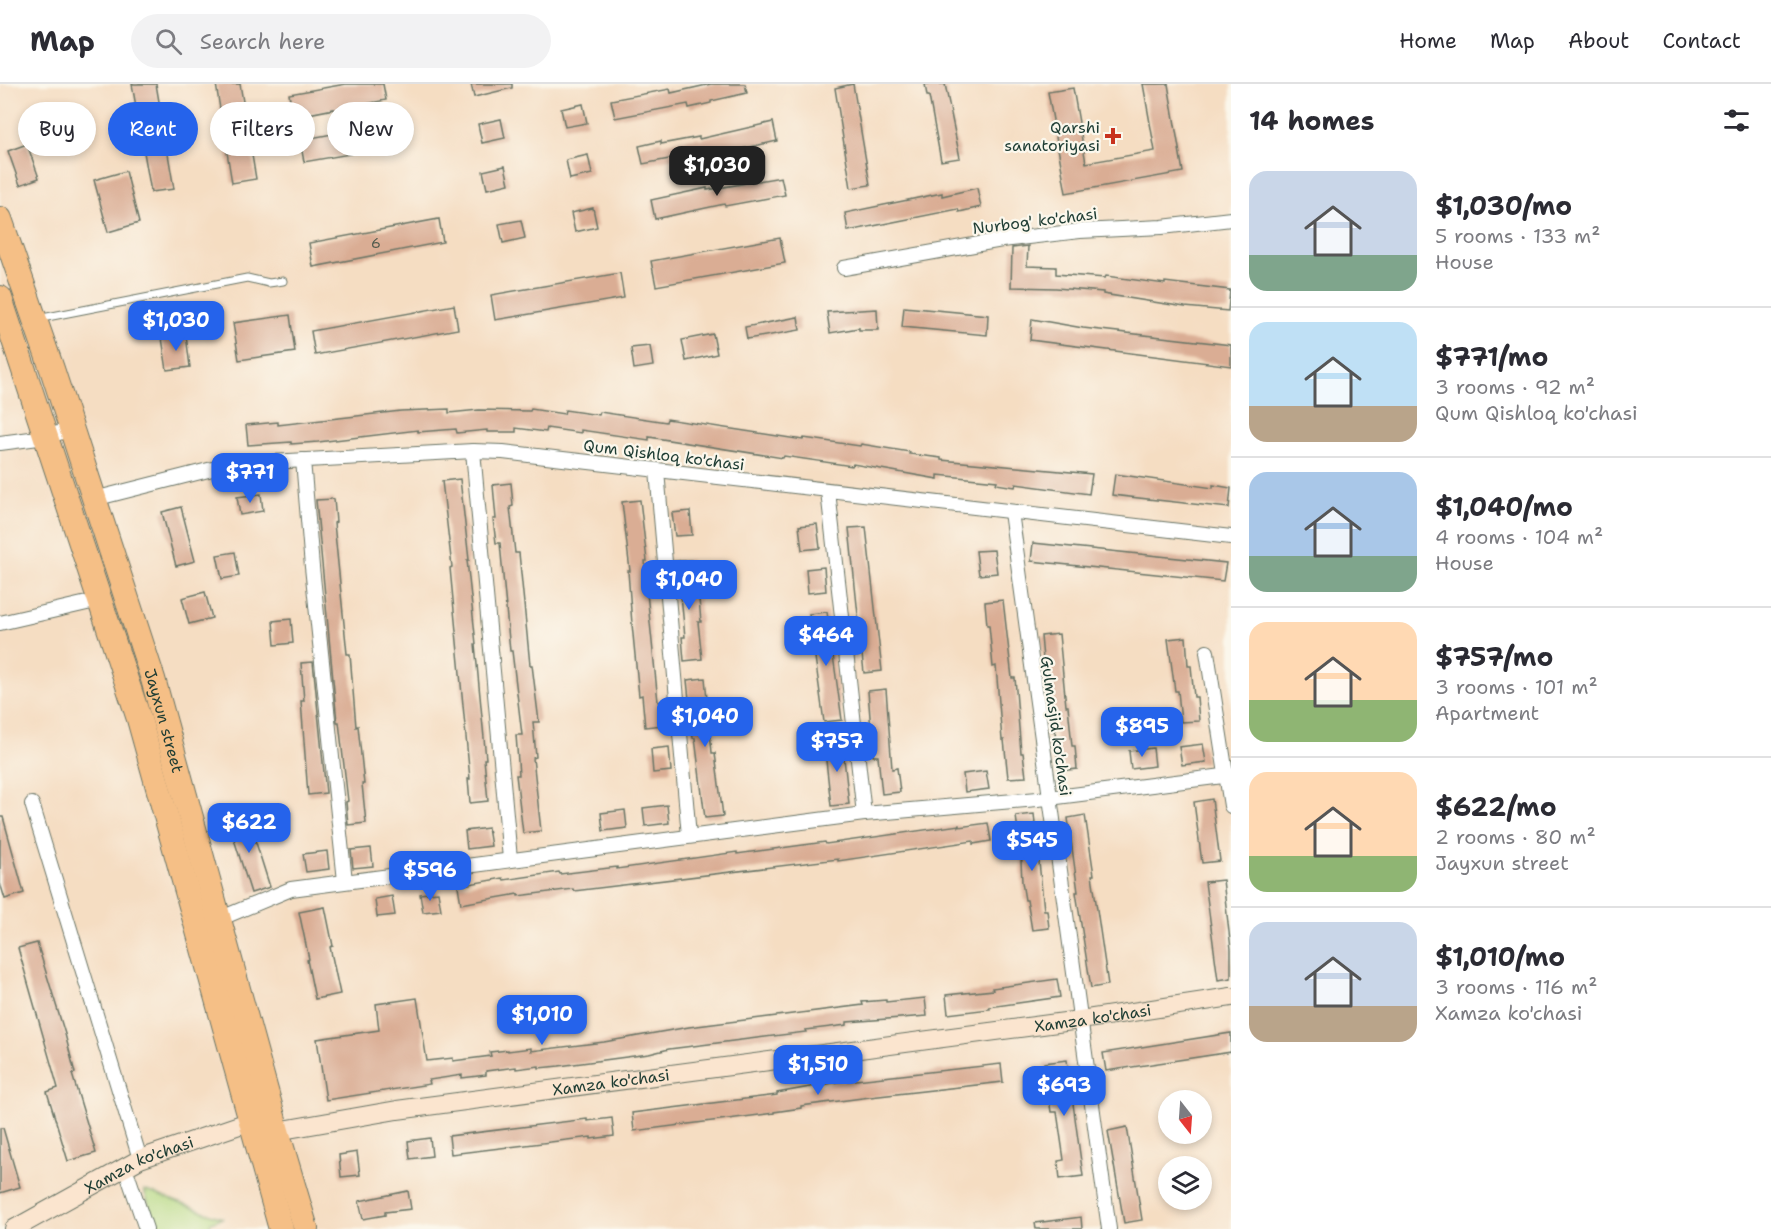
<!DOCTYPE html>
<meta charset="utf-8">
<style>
:root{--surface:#fff;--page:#f2f2f3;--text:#2b2b33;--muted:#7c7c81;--line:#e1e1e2;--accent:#2563eb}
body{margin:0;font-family:"Shantell Sans",sans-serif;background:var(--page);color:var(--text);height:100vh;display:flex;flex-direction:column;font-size:22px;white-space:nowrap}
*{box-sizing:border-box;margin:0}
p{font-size:20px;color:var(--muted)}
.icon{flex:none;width:33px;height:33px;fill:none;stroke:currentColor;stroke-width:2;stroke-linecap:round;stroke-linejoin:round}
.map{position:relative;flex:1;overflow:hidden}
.panel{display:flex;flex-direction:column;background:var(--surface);width:540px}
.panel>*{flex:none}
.hud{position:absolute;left:18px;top:18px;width:570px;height:54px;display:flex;gap:12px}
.needle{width:39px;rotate:163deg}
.controls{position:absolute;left:1158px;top:1006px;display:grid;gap:12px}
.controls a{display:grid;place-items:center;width:54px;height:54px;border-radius:50%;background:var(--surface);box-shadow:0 3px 9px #0003;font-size:30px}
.price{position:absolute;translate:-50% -51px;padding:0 14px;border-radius:12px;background:var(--accent);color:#fff;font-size:20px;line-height:39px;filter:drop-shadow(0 2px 3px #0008)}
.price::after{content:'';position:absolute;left:50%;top:36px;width:18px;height:14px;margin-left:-9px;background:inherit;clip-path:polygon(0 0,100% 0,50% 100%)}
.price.active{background:#222;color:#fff}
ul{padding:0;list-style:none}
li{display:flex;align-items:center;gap:18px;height:150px;padding:0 18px}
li+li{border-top:2px solid var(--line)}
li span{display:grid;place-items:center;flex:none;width:168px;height:120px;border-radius:18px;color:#555}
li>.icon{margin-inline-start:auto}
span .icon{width:72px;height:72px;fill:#fffc;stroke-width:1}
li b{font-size:26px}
h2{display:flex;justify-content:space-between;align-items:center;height:72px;padding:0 18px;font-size:26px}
.tag{padding:0 21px;border-radius:27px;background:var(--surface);box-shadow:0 3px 9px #0003;font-size:21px;line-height:54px}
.tag.active{background:var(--accent);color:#fff}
header{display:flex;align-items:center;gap:36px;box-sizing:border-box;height:84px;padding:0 30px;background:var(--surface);border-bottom:2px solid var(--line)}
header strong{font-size:28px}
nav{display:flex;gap:33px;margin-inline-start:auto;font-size:21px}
.search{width:420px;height:54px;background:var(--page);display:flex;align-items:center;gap:15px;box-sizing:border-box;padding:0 21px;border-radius:33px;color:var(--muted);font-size:22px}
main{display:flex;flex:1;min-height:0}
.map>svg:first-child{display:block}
</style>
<header>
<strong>Map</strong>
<div class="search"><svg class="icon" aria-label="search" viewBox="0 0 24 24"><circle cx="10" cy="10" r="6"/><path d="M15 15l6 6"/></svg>Search here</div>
<nav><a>Home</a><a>Map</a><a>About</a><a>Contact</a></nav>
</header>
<main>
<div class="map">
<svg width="1231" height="1145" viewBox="0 0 1231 1145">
<rect width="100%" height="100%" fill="#fbf7ec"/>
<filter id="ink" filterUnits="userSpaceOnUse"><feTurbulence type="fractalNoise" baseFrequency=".0167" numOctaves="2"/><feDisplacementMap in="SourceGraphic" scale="12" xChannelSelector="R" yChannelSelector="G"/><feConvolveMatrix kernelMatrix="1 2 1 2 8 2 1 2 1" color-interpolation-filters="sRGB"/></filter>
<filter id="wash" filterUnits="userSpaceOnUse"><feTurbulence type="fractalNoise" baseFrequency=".008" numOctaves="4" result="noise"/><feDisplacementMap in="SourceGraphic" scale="24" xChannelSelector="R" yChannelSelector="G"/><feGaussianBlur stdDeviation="1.35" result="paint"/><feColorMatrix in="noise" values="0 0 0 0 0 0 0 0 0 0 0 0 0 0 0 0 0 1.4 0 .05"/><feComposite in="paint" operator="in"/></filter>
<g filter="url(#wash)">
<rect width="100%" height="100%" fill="#f5ddc2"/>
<path fill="#b4d880" stroke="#6a8a5a" stroke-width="1.5" d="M144 1106 222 1134 211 1138 209 1145H157Z"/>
<g id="blocks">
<g fill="#daad94">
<path d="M132 0H156L174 105 151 108Z"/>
<path d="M216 0H240L256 95 232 99Z"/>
<path d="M346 0H383L386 16 345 24 349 47 392 39 396 62 304 78 300 56 338 49 334 25 293 33 289 10Z"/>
<path d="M471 0H512V4L474 13Z"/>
<path d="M711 0H745L747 9 711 17V19L689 24 688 20 615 34 611 16 670 5 671 9Z"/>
<path d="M853 0 870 101 851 104 835 4Z"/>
<path d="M925 0H945L960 74 941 77 929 12H927Z"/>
<path d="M1143 0H1168L1183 88 1066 109 1048 8 1073 4 1086 79 1155 67Z"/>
<path d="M583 20 587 39 565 43 561 25Z"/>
<path d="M501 35 505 54 482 59 478 40Z"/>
<path d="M773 38 777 57 719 70 718 68 680 76V73L643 80 639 62 661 57V60L699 53V55Z"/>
<path d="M27 60 39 94 20 101 8 67Z"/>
<path d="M588 71 592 90 570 95 566 76Z"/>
<path d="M505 82 509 100 487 105 483 87Z"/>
<path d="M126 87 139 139 108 148 94 96Z"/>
<path d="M781 93 785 111 725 122 724 120 655 135 651 116 707 104V106Z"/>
<path d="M977 104 981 123 959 128 958 125 848 147 845 129 942 109V112Z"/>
<path d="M593 124 597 143 575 148 571 129Z"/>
<path d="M439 135 443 158 313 183 309 159Z"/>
<path d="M521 136 525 154 503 159 499 140Z"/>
<path d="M780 154 785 179 656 202 651 177Z"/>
<path d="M1028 162 1027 182 1056 183V190L1105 194 1106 192 1165 200V198L1230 206 1228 227 1185 223 1103 210V208L1056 204 1011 203 1012 164Z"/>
<path d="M620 189 624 214 495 236 491 211Z"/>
<path d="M454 221 458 245 315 271 311 247Z"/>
<path d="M904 223 988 231 987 251 902 243Z"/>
<path d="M877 225 878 246H859V244L830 249 827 228Z"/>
<path d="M290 231 295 268 239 276 233 239Z"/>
<path d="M798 233 800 246 747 255 745 243Z"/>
<path d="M1032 235 1083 244 1231 261V282L1030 256Z"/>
<path d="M713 250 717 270 686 277 682 256Z"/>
<path d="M186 251 190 283 167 286 162 254Z"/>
<path d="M650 262 653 282 634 285 631 264Z"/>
<path d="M449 325V329L479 326 530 327 531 325 564 330 565 326 599 331 600 328 666 338 667 335 803 356 804 354 860 362 861 360 910 368 909 370 941 374V376L1092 390 1089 410 1016 400 1015 403 996 400 997 397 938 391V395L853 380 852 382 784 372 783 374 649 353V356L581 346V349L547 344 546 348 516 344V348H487V346L457 349 456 345 418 348V346L318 358 291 360V358L248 361 246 341 278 338V341L401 327Z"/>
<path d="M1115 390 1213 404V401L1231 404 1229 424 1112 411Z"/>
<path d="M460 395 469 476H467L476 560H475L486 675H484L488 717 470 719 468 695H470L450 484 452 483 442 397Z"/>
<path d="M511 399 513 422 510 423 515 469H519L530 581H532L539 638H533L536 673 533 674 541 747 523 749 516 691H519L516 651H522L512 567H510L500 459H496L493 435H496L493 401Z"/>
<path d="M261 410 263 427 240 431 237 413Z"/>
<path d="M334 415 336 438 334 439 347 570H350L356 643 358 642 364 700H362L366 739 348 741 346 718 348 717 339 638H337L316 416Z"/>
<path d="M640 416 647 477H645L648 509H647L651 548 658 618H661L663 641 645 643 642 611 639 612 632 540 628 487H630L622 418Z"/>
<path d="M181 423 195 477 176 482 162 428Z"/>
<path d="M690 427 692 451 675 452 672 429Z"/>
<path d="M817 440 820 464 802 466 799 442Z"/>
<path d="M866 443 882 587 864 589 849 444Z"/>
<path d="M1033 459 1226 479 1223 497 1031 477Z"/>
<path d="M994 466 997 489 979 491 976 467Z"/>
<path d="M235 468 239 492 222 495 217 471Z"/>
<path d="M691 476 695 515H699L701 538H698L702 575 684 577 682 553H685L680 501H676L674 477Z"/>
<path d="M824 483 826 507 808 509 806 485Z"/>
<path d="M205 508 212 534 189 540 182 514Z"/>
<path d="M1003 516 1012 594H1015L1021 669H1023L1026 693 1008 694 1004 656H1002L996 582 993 583 989 541H987L985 518Z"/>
<path d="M827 528 842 636 824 638 809 530Z"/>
<path d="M291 535 293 559 275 561 273 537Z"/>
<path d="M1059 550 1066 622H1068L1072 662H1075L1077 685 1059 687 1055 647H1052L1048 609H1046L1041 552Z"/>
<path d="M1186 553 1188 582H1191L1194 613H1197L1199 637 1181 638 1178 607H1175L1168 555Z"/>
<path d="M313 578 326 709 308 711 301 617H304L301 579Z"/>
<path d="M705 594 712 669H715L723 732 705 734 695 654H693L687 596Z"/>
<path d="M886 605 892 685 897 684 900 708 882 710 878 672H873L868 607Z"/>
<path d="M842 656 849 720 831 722 824 658Z"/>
<path d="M1203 660 1206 678 1182 681 1179 663Z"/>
<path d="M669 663 671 687 653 689 651 665Z"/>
<path d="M1153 664 1155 682 1131 685 1129 667Z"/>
<path d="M986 687 989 705 965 708 963 690Z"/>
<path d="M1212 715 1220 777 1202 779 1194 718Z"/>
<path d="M667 721 669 739 645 742 643 724Z"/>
<path d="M625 726 627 744 603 747 601 729Z"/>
<path d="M247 730 270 803 251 809 228 736Z"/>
<path d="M1034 730 1044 826H1047L1049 844 1032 846 1027 816H1025L1022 798 1021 777H1022L1016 732Z"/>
<path d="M1085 731 1094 791H1092L1108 901 1091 904 1076 808H1078L1068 734Z"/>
<path d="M0 733H3L24 809 5 815 0 799Z"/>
<path d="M988 739 991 757 973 760V757L838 777V775L574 807 573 805 518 812V810L461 820 458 802 503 794 504 796 559 788 560 790 617 783V785L737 768V770L825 758 826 760 959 741V743Z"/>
<path d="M488 744 491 762 467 765 465 747Z"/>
<path d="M371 764 373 782 353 784 351 766Z"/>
<path d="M327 767 329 785 306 788 303 770Z"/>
<path d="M1223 796 1231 865V894L1218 896 1205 798Z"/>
<path d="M438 808 441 826 423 828 420 810Z"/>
<path d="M392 812 395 831 377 833 375 815Z"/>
<path d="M325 823 333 862 330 863 340 910 315 915 307 876 309 875 299 828Z"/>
<path d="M37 859 65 950 75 989 72 990 96 1069 68 1077 47 1008 58 1004 18 864Z"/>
<path d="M1057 895 1060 913 989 923 990 925 948 930 946 911 993 906 992 904Z"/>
<path d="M417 914 427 977 453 974V977L491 972 490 968 508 966V967L531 964V967L604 958 689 943 863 921 862 918 886 916V918L925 914 927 932 847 938V941L805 946 806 948 669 965 649 970 559 982 539 984V982L516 985V983L486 987V991L462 994V991L429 996 430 1000 326 1016 317 955 379 946 376 920Z"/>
<path d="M1231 949V968L1106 987 1103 969Z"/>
<path d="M1067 976 1083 1092 1060 1095 1058 1077 1064 1076 1057 1028H1051L1044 979Z"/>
<path d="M1001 980 1003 998 870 1013 801 1022V1024L774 1028V1029L634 1047 632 1029 777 1011V1009L838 998Z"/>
<path d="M612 1034 614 1052 591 1055V1053L451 1070 449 1052 587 1035V1037Z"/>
<path d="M1127 1043 1142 1136 1124 1139 1108 1047Z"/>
<path d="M0 1044H3L20 1103 0 1109Z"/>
<path d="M430 1054 432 1072 410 1075 408 1057Z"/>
<path d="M357 1068 360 1091 341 1093 339 1071Z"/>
<path d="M408 1107 411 1125 385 1128V1131L363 1135 359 1117Z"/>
<path d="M1081 1133 1082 1145H1036L1035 1139Z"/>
</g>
</g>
</g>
<g filter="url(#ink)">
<use href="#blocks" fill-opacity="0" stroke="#6a7566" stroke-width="1.5"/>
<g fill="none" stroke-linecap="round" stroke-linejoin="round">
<g stroke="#6a7566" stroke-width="9">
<path id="lane" d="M37 235 247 194 269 199 283 197"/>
</g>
<g stroke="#6a7566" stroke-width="16">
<g id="street">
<path d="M844 184 1002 156 1080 147 1162 143 1231 135"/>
<path d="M0 359 46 353 71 345"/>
<path d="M473 367 510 775"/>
<path d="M303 376 312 483 345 797"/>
<path d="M657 387 689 752"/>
<path d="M828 407 864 730"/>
<path d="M94 415 232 380 473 367 503 368 1231 453"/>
<path d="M1011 428 1109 1145"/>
<path d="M0 539 100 516"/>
<path d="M1207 568 1231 722"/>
<path d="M32 720 140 1075"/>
<path d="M219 835 291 805 864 730 1049 714 1231 691"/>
<path d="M125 1083 146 1145"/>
</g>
</g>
<g stroke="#6a7566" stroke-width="20">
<g id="secondary">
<path id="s1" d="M14 1145 140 1075 251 1037 277 1047 397 1026 1080 936 1231 913"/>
</g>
</g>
<g stroke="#6a7566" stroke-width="26">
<g id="highway">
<path id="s2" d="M0 135 52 285 153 595 277 1047 306 1145"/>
<path d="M0 214 139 635 281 1145"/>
</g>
</g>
<use href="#lane" stroke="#fff" stroke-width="7"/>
<use href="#street" stroke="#fff" stroke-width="14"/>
<use href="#secondary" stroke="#fbe5cf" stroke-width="18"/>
<use href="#highway" stroke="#f5bf86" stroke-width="24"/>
</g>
</g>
<path fill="#c8321e" stroke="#fbf7ec" stroke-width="2" d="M1110 43h6v6h6v6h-6v6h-6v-6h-6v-6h6z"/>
<g text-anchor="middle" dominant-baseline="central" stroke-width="4.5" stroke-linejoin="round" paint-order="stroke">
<g font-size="14" fill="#4e594c">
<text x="376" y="159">6</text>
</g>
<g font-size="16" fill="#1f3d34" stroke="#fbf7ec" text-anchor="end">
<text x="1100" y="43">Qarshi<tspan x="1100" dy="18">sanatoriyasi</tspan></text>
</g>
<g font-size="16" fill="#1f3d34" stroke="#fbf7ec">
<text transform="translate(1035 137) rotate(-7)">Nurbog' ko'chasi</text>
<text transform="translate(664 371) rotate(7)">Qum Qishloq ko'chasi</text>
<text stroke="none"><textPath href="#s2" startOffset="528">Jayxun street</textPath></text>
<text transform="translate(1056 642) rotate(82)">Gulmasjid ko'chasi</text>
<text stroke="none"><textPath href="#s1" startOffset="1113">Xamza ko'chasi</textPath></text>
<text stroke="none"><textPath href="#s1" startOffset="627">Xamza ko'chasi</textPath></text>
<text stroke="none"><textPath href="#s1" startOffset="141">Xamza ko'chasi</textPath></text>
</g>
</g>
</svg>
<div class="controls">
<a><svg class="needle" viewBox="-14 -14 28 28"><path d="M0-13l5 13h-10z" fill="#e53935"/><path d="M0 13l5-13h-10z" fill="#7c7c81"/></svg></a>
<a><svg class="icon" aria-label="layers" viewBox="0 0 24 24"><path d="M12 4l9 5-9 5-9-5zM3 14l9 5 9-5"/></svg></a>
</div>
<b class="price active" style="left:717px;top:113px">$1,030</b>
<b class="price" style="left:176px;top:268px">$1,030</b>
<b class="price" style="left:250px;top:420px">$771</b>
<b class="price" style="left:689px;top:527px">$1,040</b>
<b class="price" style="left:826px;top:583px">$464</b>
<b class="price" style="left:705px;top:664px">$1,040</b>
<b class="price" style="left:1142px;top:674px">$895</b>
<b class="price" style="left:837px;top:689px">$757</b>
<b class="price" style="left:249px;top:770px">$622</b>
<b class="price" style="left:1032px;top:788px">$545</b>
<b class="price" style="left:430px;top:818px">$596</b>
<b class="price" style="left:542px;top:962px">$1,010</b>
<b class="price" style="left:818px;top:1012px">$1,510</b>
<b class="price" style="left:1064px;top:1033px">$693</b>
<div class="hud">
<a class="tag">Buy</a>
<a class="tag active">Rent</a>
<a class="tag">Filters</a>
<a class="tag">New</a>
</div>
</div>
<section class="panel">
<h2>14 homes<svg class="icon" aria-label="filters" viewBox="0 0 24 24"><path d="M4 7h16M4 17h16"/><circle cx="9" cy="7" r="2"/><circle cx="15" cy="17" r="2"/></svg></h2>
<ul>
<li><span style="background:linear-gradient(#c9d6e8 70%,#7fa58c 0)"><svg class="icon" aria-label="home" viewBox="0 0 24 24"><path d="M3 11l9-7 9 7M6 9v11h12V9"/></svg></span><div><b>$1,030/mo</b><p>5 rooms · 133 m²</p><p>House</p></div></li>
<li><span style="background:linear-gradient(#bfe0f5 70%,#b9a48a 0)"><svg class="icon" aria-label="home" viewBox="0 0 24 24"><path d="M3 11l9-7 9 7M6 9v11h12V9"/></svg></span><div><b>$771/mo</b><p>3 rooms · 92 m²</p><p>Qum Qishloq ko'chasi</p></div></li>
<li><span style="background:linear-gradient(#a9c7e8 70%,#7fa58c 0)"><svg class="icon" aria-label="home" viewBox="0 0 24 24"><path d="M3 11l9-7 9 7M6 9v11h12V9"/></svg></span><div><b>$1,040/mo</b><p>4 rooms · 104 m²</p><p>House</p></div></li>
<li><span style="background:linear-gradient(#ffd9b3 65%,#8fb573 0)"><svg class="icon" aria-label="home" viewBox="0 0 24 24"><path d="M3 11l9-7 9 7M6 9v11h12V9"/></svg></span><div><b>$757/mo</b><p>3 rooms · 101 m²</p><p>Apartment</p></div></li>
<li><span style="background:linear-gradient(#ffd9b3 70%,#8fb573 0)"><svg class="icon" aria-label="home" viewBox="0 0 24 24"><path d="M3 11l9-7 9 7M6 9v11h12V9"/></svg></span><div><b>$622/mo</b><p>2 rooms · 80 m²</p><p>Jayxun street</p></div></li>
<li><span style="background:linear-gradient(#c9d6e8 70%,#b9a48a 0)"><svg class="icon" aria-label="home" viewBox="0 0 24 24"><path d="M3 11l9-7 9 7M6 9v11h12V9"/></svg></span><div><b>$1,010/mo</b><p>3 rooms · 116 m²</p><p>Xamza ko'chasi</p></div></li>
</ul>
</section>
</main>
